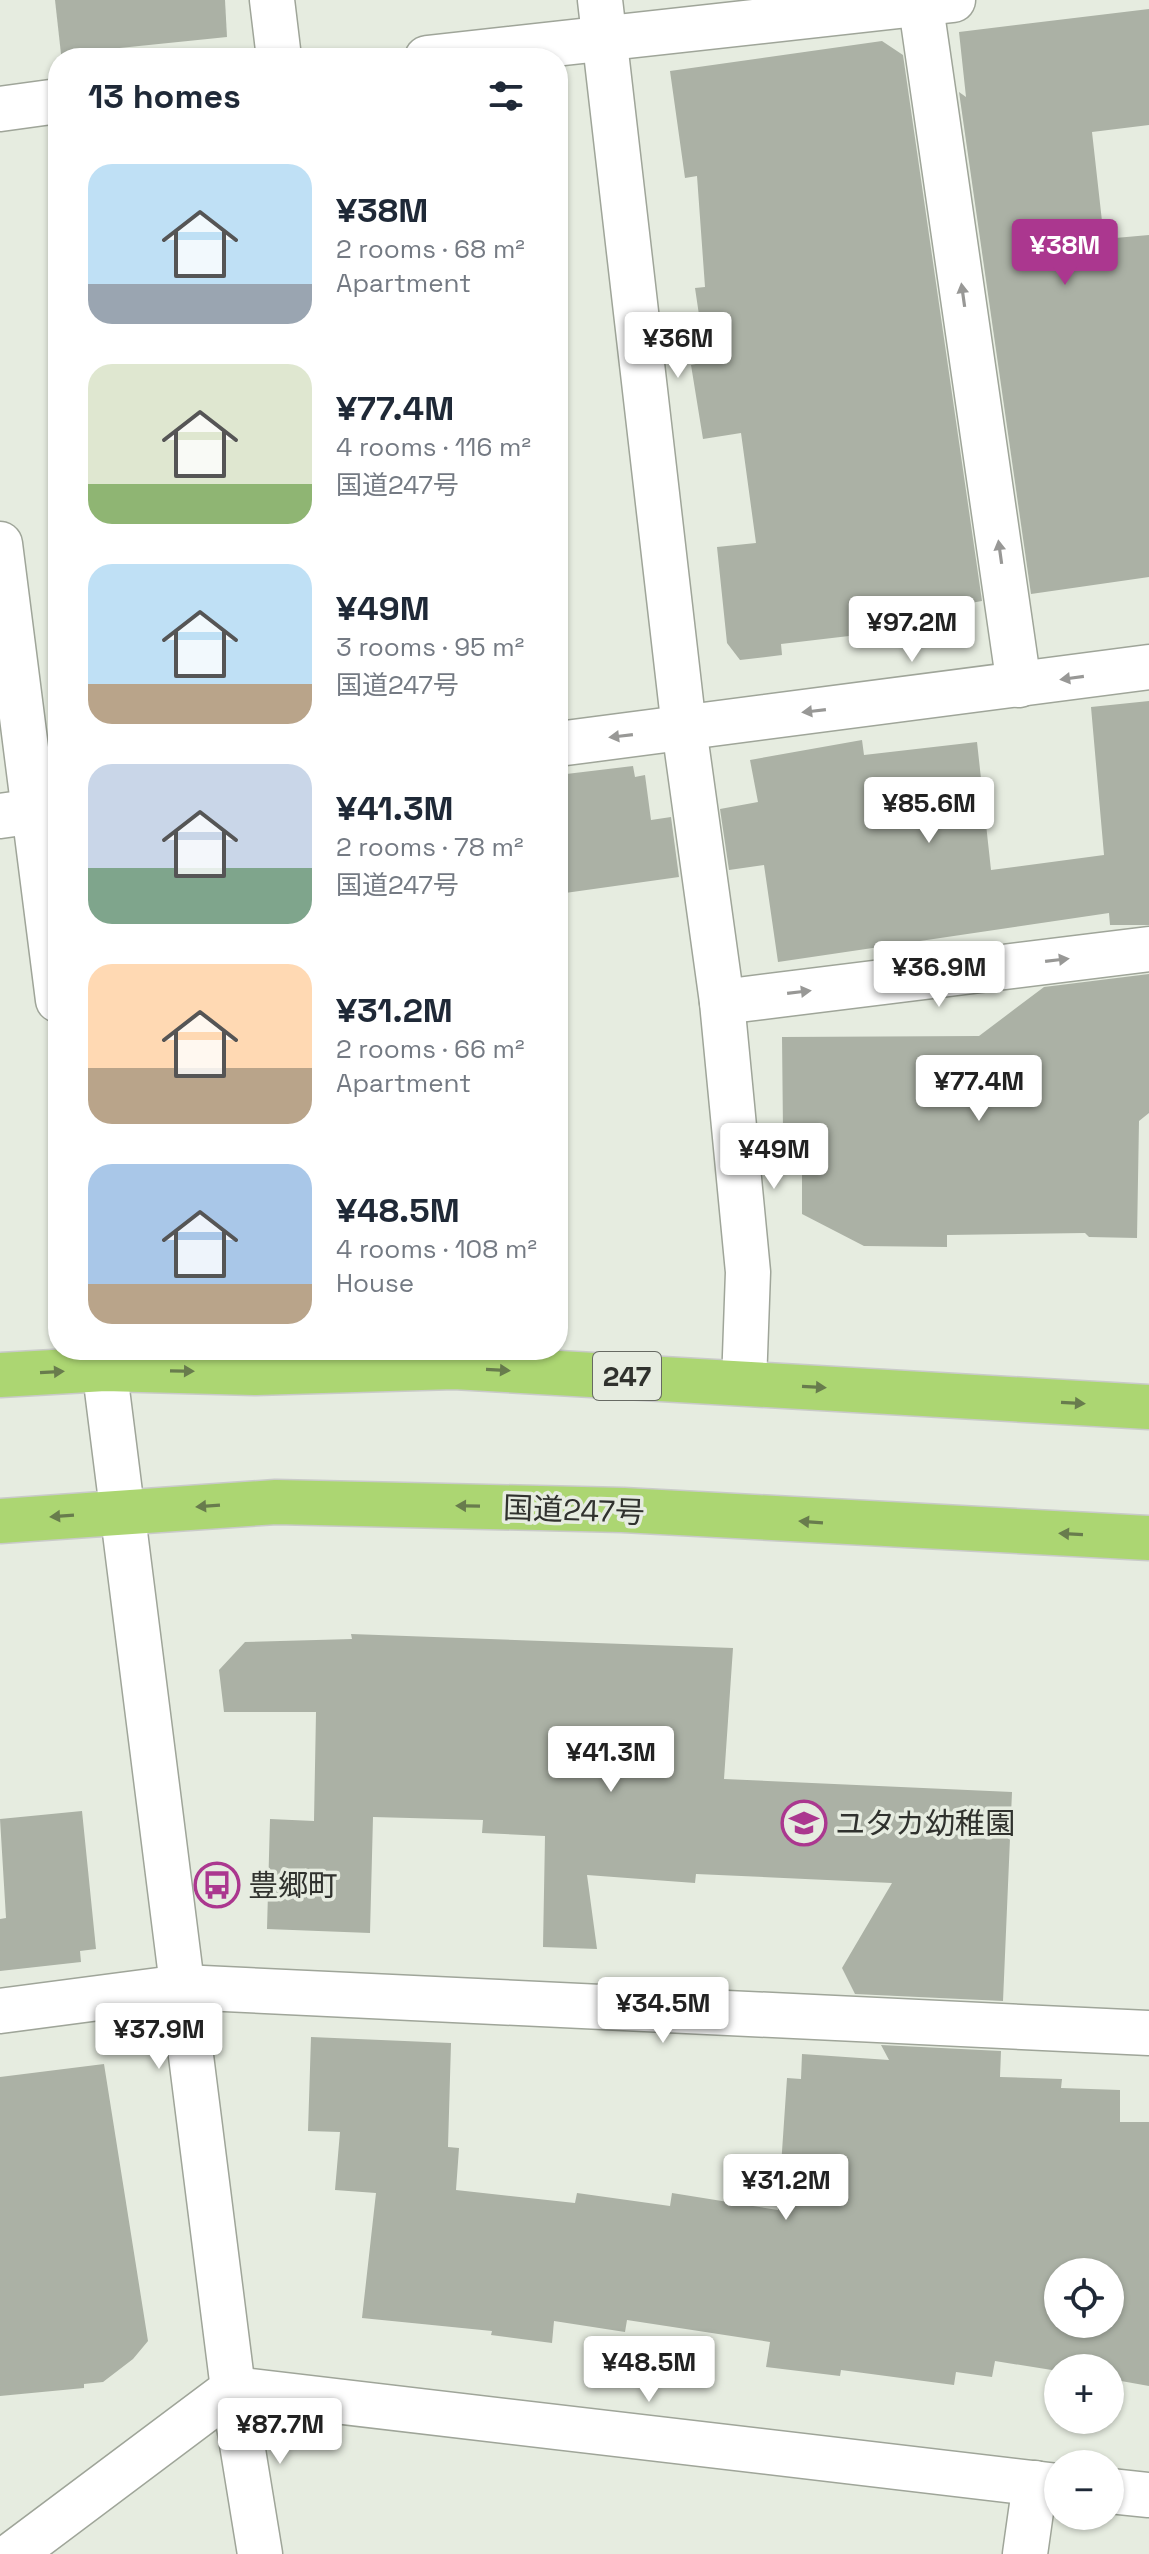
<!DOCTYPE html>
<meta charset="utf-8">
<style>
:root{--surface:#fff;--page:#f6f6f7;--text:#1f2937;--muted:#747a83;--accent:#ab378f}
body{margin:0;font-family:"Space Grotesk","Noto Sans JP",sans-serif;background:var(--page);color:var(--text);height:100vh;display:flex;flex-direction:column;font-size:30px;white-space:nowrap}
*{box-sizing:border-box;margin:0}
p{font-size:26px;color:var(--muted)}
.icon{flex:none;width:44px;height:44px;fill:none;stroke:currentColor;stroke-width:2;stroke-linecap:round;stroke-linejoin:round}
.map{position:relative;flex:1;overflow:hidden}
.side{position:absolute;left:48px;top:48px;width:520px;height:1312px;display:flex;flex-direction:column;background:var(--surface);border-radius:32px;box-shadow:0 2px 6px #0004}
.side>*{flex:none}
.buttons{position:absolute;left:1044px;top:2258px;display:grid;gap:16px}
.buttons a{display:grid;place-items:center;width:80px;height:80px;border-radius:50%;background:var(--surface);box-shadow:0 2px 6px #0004;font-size:40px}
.price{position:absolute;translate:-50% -68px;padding:0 18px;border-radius:8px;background:#fff;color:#222;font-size:26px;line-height:52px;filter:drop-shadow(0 2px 4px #0008)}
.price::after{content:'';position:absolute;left:50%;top:48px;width:24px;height:18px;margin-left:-12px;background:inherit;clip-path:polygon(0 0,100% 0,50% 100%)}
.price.active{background:var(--accent);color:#fff}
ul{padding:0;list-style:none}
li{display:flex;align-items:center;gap:24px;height:200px;padding:0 40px}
li span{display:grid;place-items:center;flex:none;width:224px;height:160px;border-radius:24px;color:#555}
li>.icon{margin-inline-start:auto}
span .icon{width:96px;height:96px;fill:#fffc;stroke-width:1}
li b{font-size:34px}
h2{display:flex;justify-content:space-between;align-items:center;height:96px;padding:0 40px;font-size:34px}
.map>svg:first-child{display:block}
</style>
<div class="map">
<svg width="1149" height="2554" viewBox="0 0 1149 2554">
<rect width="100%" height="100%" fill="#e6ece0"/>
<g fill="#abb1a5" fill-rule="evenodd">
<path d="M55 0H225L227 37 61 54Z"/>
<path d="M1149 9V125L1092 132 1104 239 1149 235V577L1031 594 959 92 966 97 959 32Z"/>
<path d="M882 41 903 55 982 601 965 604 968 622 781 644 782 655 740 660 727 643 717 547 756 543 741 433 703 439 691 365 706 362 695 288 705 287 697 176 685 178 670 71Z"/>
<path d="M1149 701V925H1110L1109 913 778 962 764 865 729 870 720 809 758 802 750 760 862 740 864 755 977 742 991 870 1104 855 1091 707Z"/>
<path d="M633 766 635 777 645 775 651 820 671 817 679 877 558 894V775Z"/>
<path d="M1149 974V1113L1139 1121 1137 1238 1089 1237 1085 1233 947 1235V1247L864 1246 802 1214V1131H783L782 1037 979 1036 1044 987Z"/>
<path d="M351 1634 733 1648 724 1779 1012 1792 1003 2001 855 1994 842 1968 892 1883 696 1874 695 1883 587 1875 597 1949 543 1947 545 1836 482 1833 483 1820 373 1817 370 1933 267 1929 270 1819 314 1821 316 1712H224L219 1670 245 1642 352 1639Z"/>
<path d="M82 1811 96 1949 80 1951 81 1962 0 1971V1919L6 1918 0 1819Z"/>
<path d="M311 2037 451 2043 448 2147 459 2148 456 2190 575 2203 577 2193 670 2206 672 2193 778 2210 787 2078 801 2079 802 2054 889 2060 881 2045 1001 2051 1000 2077 1062 2079 1061 2088 1120 2090V2122H1149V2386L1110 2379V2368H1058V2371L995 2361 992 2377 956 2372 954 2385 841 2370 840 2376 766 2367 770 2342 627 2320 625 2332 554 2321 552 2343 491 2335 492 2331 362 2318 376 2193 335 2190 340 2132 308 2131ZM1058 2272H1110V2324H1058Z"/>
<path d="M104 2064 148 2341 133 2359 103 2382 84 2384V2388L0 2396V2077Z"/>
</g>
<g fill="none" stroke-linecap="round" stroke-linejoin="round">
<g stroke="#9fa599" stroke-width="47">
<g id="minor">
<path d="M272 0 279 58"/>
<path d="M600 0 684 728 722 1002 748 1272 744 1383"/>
<path d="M920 0 1019 685"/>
<path d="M427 58 953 0"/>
<path d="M0 109 58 101"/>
<path d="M558 744 1149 667"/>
<path d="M0 816 58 808"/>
<path d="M722 1002 1149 949"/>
<path d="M0 2011 182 1987 1149 2033"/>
<path d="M1025 2554 1035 2483"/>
</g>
</g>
<g stroke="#9fa599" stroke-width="47">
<g id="tertiary">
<path d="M0 544 58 1000"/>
<path d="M1110 2491 1149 2495"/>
<path d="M13 2554 233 2389 102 1350"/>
<path d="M260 2554 233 2389 1058 2486"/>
</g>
</g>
<g stroke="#c9cac9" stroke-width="47">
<g id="trunk">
<path d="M0 1375 105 1369 255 1373 454 1367 1149 1407"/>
<path d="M0 1521 276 1502 623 1510 1149 1538"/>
</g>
</g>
<use href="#minor" stroke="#fff" stroke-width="44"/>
<use href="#tertiary" stroke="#fff" stroke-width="44"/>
<use href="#trunk" stroke="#acd672" stroke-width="44"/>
</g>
<defs><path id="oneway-solid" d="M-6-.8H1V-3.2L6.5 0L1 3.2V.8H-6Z" transform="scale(2)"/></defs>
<g fill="#989896">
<use href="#oneway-solid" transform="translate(963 295) rotate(-98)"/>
<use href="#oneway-solid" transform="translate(1000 552) rotate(-98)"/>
<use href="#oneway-solid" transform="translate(1072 678) rotate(172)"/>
<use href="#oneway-solid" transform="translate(814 711) rotate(173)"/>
<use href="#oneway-solid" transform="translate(621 736) rotate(173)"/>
<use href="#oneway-solid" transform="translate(1057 960) rotate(-7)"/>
<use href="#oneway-solid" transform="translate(799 992) rotate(-7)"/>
</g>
<g fill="#687c4d">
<use href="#oneway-solid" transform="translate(498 1370) rotate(3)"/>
<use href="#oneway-solid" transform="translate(182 1371) rotate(1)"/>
<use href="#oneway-solid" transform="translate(52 1372) rotate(-3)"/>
<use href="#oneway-solid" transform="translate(814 1387) rotate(3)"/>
<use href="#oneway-solid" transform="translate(1073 1403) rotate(3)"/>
<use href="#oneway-solid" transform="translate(208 1506) rotate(176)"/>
<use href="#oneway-solid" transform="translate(468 1506) rotate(-179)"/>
<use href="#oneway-solid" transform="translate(62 1516) rotate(176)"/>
<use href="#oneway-solid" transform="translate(811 1522) rotate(-176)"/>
<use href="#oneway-solid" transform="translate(1071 1534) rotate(-177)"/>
</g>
<defs>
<g id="school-ring" transform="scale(2.3)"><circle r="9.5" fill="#e6ece0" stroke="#ab378f" stroke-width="1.5"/><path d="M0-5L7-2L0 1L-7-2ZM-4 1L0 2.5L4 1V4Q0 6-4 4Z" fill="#ab378f"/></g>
<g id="bus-ring" transform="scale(2.3)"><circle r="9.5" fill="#e6ece0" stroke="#ab378f" stroke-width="1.5"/><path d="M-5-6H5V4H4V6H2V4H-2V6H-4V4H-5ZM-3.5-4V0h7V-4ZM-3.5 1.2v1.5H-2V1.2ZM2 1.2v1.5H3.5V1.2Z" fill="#ab378f"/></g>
</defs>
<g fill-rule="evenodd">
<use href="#school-ring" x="804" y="1823"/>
<use href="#bus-ring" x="217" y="1885"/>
</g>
<g text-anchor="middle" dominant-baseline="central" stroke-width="7" stroke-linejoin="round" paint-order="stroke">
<rect fill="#e6ece0" stroke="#676a63" stroke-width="2" x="593" y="1352" width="68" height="48" rx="6"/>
<g font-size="28" font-weight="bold" fill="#30322e">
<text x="627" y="1376">247</text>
</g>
<g font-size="30" fill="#30322e" stroke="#e6ece0">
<text transform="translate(574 1510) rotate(2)">国道247号</text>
</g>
<g font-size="30" fill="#30322e" stroke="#e6ece0" text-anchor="start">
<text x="835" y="1823">ユタカ幼稚園</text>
<text x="248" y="1885">豊郷町</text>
</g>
</g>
</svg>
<div class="buttons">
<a><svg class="icon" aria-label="locate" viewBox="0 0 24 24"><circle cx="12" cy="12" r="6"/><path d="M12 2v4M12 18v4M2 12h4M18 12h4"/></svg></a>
<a>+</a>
<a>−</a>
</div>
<b class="price active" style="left:1065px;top:287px">¥38M</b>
<b class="price" style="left:678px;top:380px">¥36M</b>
<b class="price" style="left:912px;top:664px">¥97.2M</b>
<b class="price" style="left:929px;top:845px">¥85.6M</b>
<b class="price" style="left:939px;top:1009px">¥36.9M</b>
<b class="price" style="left:979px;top:1123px">¥77.4M</b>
<b class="price" style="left:774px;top:1191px">¥49M</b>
<b class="price" style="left:611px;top:1794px">¥41.3M</b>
<b class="price" style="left:663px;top:2045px">¥34.5M</b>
<b class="price" style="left:159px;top:2071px">¥37.9M</b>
<b class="price" style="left:786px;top:2222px">¥31.2M</b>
<b class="price" style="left:649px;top:2404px">¥48.5M</b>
<b class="price" style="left:280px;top:2466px">¥87.7M</b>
<section class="side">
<h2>13 homes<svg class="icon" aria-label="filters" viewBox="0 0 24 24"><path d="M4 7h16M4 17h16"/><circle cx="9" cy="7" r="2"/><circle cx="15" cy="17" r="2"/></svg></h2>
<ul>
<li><span style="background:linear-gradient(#bfe0f5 75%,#9aa5b1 0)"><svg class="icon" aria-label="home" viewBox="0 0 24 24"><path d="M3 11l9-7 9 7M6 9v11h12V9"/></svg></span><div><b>¥38M</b><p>2 rooms · 68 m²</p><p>Apartment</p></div></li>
<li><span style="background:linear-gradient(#dfe7d0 75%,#8fb573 0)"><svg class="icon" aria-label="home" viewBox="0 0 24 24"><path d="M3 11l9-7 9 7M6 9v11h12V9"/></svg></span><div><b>¥77.4M</b><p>4 rooms · 116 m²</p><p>国道247号</p></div></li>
<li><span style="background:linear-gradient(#bfe0f5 75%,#b9a48a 0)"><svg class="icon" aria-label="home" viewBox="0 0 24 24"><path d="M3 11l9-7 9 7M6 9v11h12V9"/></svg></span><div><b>¥49M</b><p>3 rooms · 95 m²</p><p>国道247号</p></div></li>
<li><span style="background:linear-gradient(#c9d6e8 65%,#7fa58c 0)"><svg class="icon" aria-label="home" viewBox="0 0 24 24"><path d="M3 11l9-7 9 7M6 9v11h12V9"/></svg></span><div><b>¥41.3M</b><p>2 rooms · 78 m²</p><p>国道247号</p></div></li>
<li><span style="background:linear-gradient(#ffd9b3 65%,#b9a48a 0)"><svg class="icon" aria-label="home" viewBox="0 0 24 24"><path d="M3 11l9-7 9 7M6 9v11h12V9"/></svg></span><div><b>¥31.2M</b><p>2 rooms · 66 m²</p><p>Apartment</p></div></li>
<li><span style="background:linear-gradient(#a9c7e8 75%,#b9a48a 0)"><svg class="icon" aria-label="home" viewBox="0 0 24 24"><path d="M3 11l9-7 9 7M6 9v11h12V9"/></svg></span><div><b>¥48.5M</b><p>4 rooms · 108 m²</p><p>House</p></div></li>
</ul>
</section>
</div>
